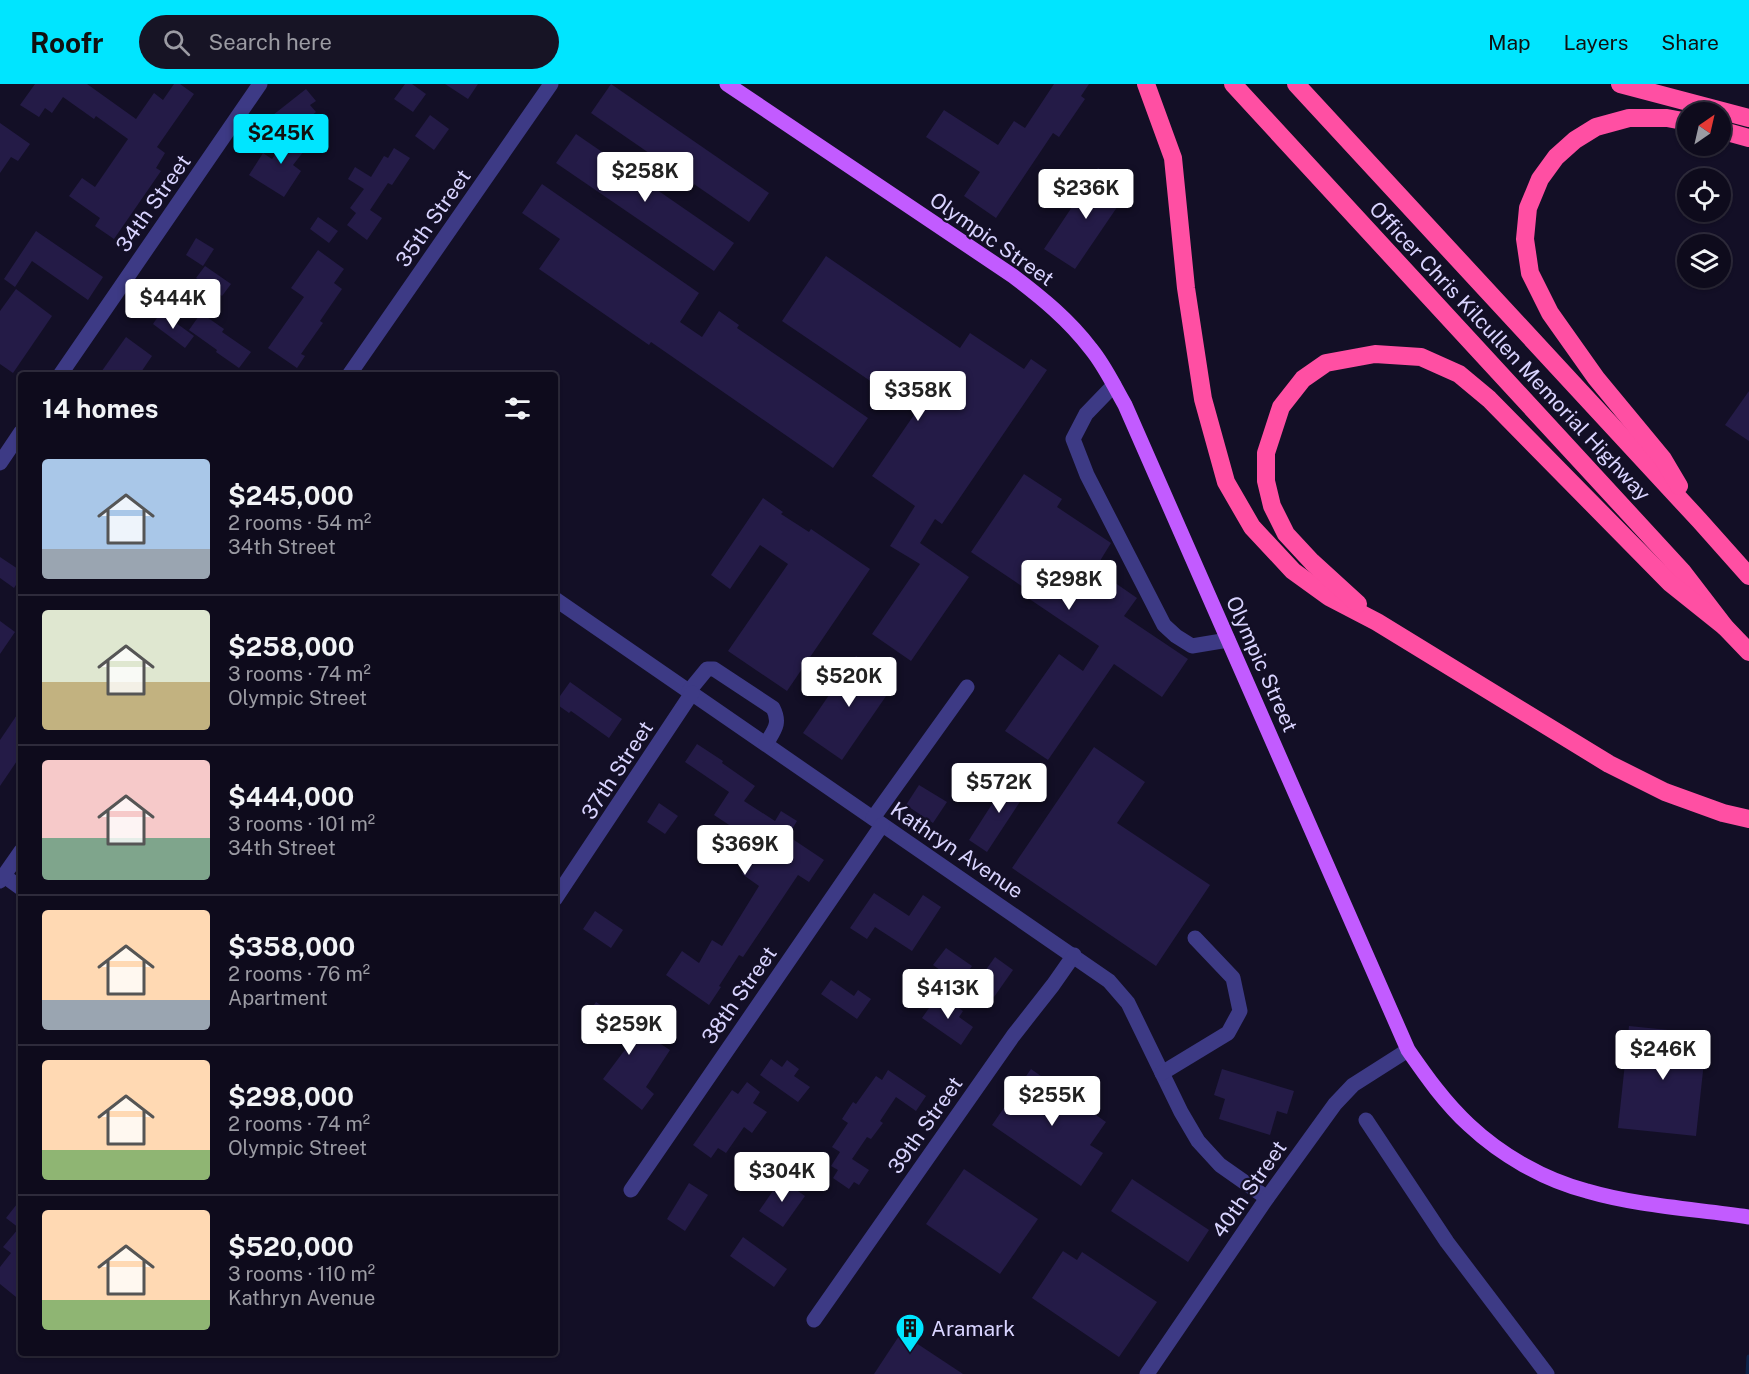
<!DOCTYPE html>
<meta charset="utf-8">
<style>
:root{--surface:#0e0b1c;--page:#171425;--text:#f1f3f6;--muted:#9b9ba3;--line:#2e2b3b;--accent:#00e5ff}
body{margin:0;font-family:"Public Sans",sans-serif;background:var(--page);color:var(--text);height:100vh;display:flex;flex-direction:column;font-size:22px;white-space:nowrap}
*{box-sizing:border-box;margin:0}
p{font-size:20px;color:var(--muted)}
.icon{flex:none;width:33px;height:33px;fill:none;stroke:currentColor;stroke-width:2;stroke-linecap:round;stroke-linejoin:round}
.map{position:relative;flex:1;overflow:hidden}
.sheet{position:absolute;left:18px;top:288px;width:540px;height:984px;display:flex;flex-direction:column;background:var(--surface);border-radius:6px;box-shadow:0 2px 4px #0004,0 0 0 2px var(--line)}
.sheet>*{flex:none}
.needle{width:39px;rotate:34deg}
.controls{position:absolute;left:1677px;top:18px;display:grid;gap:12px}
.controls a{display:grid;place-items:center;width:54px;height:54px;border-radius:50%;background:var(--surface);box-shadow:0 2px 4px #0004,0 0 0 2px var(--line);font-size:30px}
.price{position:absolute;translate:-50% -51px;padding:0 14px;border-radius:6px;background:#fff;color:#222;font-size:20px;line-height:39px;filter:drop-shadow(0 2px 3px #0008)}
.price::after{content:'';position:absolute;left:50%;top:36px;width:18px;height:14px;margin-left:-9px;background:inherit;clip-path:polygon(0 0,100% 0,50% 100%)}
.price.selected{background:var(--accent);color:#111}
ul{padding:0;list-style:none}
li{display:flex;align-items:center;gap:18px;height:150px;padding:0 24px}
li+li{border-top:2px solid var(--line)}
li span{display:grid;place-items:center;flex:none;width:168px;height:120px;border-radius:6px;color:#555}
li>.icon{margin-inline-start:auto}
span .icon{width:72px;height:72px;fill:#fffc;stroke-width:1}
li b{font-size:26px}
h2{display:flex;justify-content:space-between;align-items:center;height:72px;padding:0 24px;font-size:26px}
header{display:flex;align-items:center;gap:36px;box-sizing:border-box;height:84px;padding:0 30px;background:var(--accent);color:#111}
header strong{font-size:28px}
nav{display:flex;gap:33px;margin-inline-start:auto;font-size:21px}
.search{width:420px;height:54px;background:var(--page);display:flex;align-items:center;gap:15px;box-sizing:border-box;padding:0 21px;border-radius:33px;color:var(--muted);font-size:22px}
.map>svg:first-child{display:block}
</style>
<header>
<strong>Roofr</strong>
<div class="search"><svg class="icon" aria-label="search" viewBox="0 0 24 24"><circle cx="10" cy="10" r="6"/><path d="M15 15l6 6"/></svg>Search here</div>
<nav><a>Map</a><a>Layers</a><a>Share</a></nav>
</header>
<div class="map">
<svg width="1749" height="1290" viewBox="0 0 1749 1290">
<rect width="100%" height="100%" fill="#130f26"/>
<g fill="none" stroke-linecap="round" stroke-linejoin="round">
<path stroke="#0c2248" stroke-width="5" d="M1748 1290 1749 1273"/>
</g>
<g fill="#241b47">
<path d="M35 0H87L136 35 154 9 163 16 174 0H180L194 10 157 63 165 69 156 84 161 87 114 155 95 142 100 134 69 112 82 94 95 103 128 55 96 32 94 35 63 13 52 29 45 24 39 33 20 21Z"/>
<path d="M405 0H412L426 10 413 28 394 15Z"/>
<path d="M445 0H478L468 15Z"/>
<path d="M611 0 769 109 749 138 591 29Z"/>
<path d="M1054 0H1089L1081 12 1085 15 1059 53 1053 49 996 134 964 112 980 88 926 53 944 26 998 61 1014 37 1025 44Z"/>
<path d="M306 5 316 17 310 21 316 28 288 50 273 31Z"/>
<path d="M430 31 449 45 434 66 415 52Z"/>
<path d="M0 39 30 60 18 77 11 73 0 89Z"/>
<path d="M294 45 311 58 293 81 301 87 284 113 249 91 263 69 272 75Z"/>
<path d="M576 50 734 159 714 187 556 79Z"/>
<path d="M394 64 410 74 392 101 388 99 370 126 382 134 367 156 347 141 356 129 350 124 364 105 348 95 355 83 371 93 384 72 388 74Z"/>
<path d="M1098 84 1114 94 1110 99 1126 110 1075 185 1044 165Z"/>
<path d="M542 100 699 209 680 238 702 253 719 227 739 241 737 244 868 334 833 384 651 258 649 261 539 185 560 155 522 129Z"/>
<path d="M318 133 338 147 329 159 310 145Z"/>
<path d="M36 147 103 193 88 216 32 177 15 203 4 195Z"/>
<path d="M196 154 214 165 203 182 186 171Z"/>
<path d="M318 166 344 185 334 199 342 205 320 237 323 239 301 270 305 272 297 284 268 264 304 213 291 204Z"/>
<path d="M826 172 960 264 970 249 1024 285 1031 275 1047 286 942 440 935 435 920 459 969 493 911 577 872 550 920 480 890 462 915 422 872 392 916 328 782 237Z"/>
<path d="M205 182 231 200 222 212 196 194Z"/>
<path d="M16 205 52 232 13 289 0 280V227Z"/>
<path d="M161 228 194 252 185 264 153 240Z"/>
<path d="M201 229 224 245 222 248 251 268 239 284 216 268 217 266 189 246Z"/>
<path d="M126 253 152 272 139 291H99Z"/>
<path d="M1749 307V357L1725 341Z"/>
<path d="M1024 390 1062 415 1057 423 1111 459 1095 485 1137 514 1124 532 1188 575 1162 613 1114 580 1048 676 1005 647 1059 570 1083 587 1099 562 1022 510 1026 505 971 468Z"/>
<path d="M763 414 783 428 781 430 809 448 811 445 870 485 787 607 728 567 788 480 760 461 730 505 711 491Z"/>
<path d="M0 473 21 487V493L14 504 0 494Z"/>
<path d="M0 537 15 548 0 570Z"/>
<path d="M856 572 895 599 842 676 803 649Z"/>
<path d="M570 598 622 635 609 654 571 627 569 629 555 619Z"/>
<path d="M21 625V671L0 702V656Z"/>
<path d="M697 660 723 677 722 679 755 702 744 717 775 737 781 727 797 737 788 752 824 776 809 798 798 791 743 873 739 871 719 902 721 903 709 921 666 891 682 867 699 879 712 856 722 862 759 802 742 790 761 762 714 731 729 708 685 678Z"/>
<path d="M1094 663 1145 698 1117 739 1210 801 1156 882 1012 784Z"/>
<path d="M1010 692 1029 704 987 768 969 756Z"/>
<path d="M919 701 947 718 933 739 906 721Z"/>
<path d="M659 719 678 732 665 750 647 738Z"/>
<path d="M874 809 909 832 923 811 941 823 912 867 875 843 867 855 850 844Z"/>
<path d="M595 827 623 846 611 864 583 845Z"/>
<path d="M946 864 972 882 956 904 938 890 940 886 933 881Z"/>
<path d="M995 873 1013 886 994 913 976 900Z"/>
<path d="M831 896 854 912 858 906 871 915 857 935 821 910Z"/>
<path d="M939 910 963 927 959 933 973 943 961 961 922 934Z"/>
<path d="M596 918 670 966 646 1003 654 1010 642 1026 603 995 627 963 601 945 599 947 583 937Z"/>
<path d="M1629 942 1707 950 1696 1052 1618 1044Z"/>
<path d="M771 975 782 983 787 976 799 985 794 992 810 1003 798 1018 760 991Z"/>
<path d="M1031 985 1106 1038 1090 1061 1103 1069 1081 1102 992 1041Z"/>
<path d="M1222 985 1294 1007 1287 1030 1277 1027 1270 1051 1219 1035 1225 1015 1214 1011Z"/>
<path d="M888 986 926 1012 916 1027 896 1013 880 1037 883 1039 871 1055 867 1053 852 1075 869 1086 859 1101 854 1098 849 1105 833 1094 838 1086 831 1082 840 1068 832 1063 848 1039 842 1035 853 1018 856 1020 876 992 882 996Z"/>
<path d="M747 998 760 1008 753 1019 767 1028 752 1049 744 1043 726 1069 718 1064 711 1074 693 1061 732 1006 738 1010Z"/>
<path d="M964 1085 1038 1135 1000 1190 926 1140Z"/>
<path d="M781 1095 805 1112 783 1143 759 1127Z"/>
<path d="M1132 1095 1209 1146 1188 1178 1111 1127Z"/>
<path d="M689 1099 708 1111 685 1147 667 1135Z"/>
<path d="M21 1115V1217L0 1200V1183L11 1169 3 1163 19 1144 6 1134Z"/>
<path d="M743 1153 787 1185 774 1203 730 1172Z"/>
<path d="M1063 1167 1077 1176 1082 1168 1157 1218 1119 1273 1032 1214Z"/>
<path d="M901 1249 963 1290H874Z"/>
</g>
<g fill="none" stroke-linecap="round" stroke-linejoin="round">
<g stroke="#3d3a85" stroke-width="15">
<path d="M60 291 260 0"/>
<path d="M349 291 551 0"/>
<path d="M1114 301 1086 330 1073 355 1087 391 1164 541 1176 552 1192 562 1228 556"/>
<path d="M0 379 21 348"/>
<path d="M555 515 1109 897 1128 919 1181 1028 1198 1057 1220 1081 1267 1114"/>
<path d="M689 607 707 585H714L773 624C781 640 774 646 766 660"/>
<path d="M873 734 967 603"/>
<path d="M4 792 21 804"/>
<path d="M0 797 21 767"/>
<path d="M555 815 692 609"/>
<path d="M1162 989 1228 949 1240 927 1233 894 1195 854"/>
<path d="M1366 1036 1447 1158 1547 1290"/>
<path d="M631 1106 882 741"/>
<path d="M814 1236 1013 952 1053 901 1074 871"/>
<path d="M1147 1290 1267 1114 1335 1020 1353 1001 1408 966"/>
</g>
<path stroke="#c25bff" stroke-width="15" d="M727 0 1013 192C1042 214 1069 236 1091 265 1105 282 1114 302 1125 321L1408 966C1426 992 1445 1019 1469 1041 1501 1071 1544 1096 1587 1107 1638 1122 1696 1125 1749 1133"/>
<g stroke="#ff4fa3" stroke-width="18">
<path d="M1146 0 1173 74 1186 204 1203 315 1226 398 1252 443 1293 487 1329 513 1377 538 1609 680 1665 708 1723 729 1749 735"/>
<path d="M1233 0 1682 487 1725 543 1749 568"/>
<path d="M1296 0 1700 437 1749 492"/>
<path d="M1620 0 1749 34"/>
<path d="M1720 46 1749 54"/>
<path d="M1679 402 1663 375 1596 294 1550 229 1530 189 1525 155 1528 124 1540 95 1556 73 1575 56 1596 43 1629 34H1667L1688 38"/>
<path d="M1358 520 1312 478 1286 450 1272 422 1266 397V369L1281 323 1303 295 1326 279 1375 270 1421 273 1459 290 1489 315 1670 499 1725 543"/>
</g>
</g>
<defs>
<g id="building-pin" transform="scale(1.5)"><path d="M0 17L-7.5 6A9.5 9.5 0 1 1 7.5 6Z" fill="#00e5ff" stroke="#130f26"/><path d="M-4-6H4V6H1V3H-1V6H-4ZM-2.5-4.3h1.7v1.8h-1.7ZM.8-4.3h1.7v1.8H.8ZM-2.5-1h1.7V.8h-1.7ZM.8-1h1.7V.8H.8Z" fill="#111"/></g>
</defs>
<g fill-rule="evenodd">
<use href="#building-pin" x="910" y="1244"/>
</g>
<g text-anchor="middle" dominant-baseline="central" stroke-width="4.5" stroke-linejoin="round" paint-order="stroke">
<g font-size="21" fill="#d9d4ff" stroke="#130f26">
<text transform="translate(153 119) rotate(-55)">34th Street</text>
<text transform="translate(433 134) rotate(-55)">35th Street</text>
<text transform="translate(992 155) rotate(35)">Olympic Street</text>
<text transform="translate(1510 267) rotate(47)">Officer Chris Kilcullen Memorial Highway</text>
<text transform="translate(1262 580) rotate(66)">Olympic Street</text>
<text transform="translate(617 686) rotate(-57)">37th Street</text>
<text transform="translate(957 766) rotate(34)">Kathryn Avenue</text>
<text transform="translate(739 911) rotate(-55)">38th Street</text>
<text transform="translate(925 1041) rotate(-55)">39th Street</text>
<text transform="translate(1249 1105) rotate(-55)">40th Street</text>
</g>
<g font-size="21" fill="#d9d4ff" stroke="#130f26" text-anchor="start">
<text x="931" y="1244">Aramark</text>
</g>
</g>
</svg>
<div class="controls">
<a><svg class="needle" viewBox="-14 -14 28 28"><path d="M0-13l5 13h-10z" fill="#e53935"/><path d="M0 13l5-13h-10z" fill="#9b9ba3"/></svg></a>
<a><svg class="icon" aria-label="locate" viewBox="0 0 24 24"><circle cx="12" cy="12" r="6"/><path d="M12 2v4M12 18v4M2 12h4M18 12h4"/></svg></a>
<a><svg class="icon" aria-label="layers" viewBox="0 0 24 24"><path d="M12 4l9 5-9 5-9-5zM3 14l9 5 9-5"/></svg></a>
</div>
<b class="price selected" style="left:281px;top:81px">$245K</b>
<b class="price" style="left:645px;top:119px">$258K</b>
<b class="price" style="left:1086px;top:136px">$236K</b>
<b class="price" style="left:173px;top:246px">$444K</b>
<b class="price" style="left:918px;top:338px">$358K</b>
<b class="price" style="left:1069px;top:527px">$298K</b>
<b class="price" style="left:849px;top:624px">$520K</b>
<b class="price" style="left:999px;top:730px">$572K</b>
<b class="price" style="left:745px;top:792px">$369K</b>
<b class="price" style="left:948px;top:936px">$413K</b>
<b class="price" style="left:629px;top:972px">$259K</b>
<b class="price" style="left:1663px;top:997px">$246K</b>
<b class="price" style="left:1052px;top:1043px">$255K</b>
<b class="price" style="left:782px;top:1119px">$304K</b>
<section class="sheet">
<h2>14 homes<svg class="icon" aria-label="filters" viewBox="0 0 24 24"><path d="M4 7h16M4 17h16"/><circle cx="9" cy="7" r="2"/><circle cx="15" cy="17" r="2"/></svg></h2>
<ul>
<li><span style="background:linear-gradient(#a9c7e8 75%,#9aa5b1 0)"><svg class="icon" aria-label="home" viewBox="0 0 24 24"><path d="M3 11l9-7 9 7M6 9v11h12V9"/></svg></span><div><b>$245,000</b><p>2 rooms · 54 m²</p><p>34th Street</p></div></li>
<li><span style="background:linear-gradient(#dfe7d0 60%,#c2b280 0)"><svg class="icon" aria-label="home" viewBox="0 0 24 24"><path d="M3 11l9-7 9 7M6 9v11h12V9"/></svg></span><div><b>$258,000</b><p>3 rooms · 74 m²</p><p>Olympic Street</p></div></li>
<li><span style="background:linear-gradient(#f6c9c9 65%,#7fa58c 0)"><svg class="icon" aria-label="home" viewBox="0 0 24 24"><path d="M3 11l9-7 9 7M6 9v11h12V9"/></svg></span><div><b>$444,000</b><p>3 rooms · 101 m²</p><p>34th Street</p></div></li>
<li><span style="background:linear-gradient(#ffd9b3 75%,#9aa5b1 0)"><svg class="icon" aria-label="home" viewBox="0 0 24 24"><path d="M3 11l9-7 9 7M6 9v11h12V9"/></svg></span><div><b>$358,000</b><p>2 rooms · 76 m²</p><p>Apartment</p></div></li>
<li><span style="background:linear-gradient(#ffd9b3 75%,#8fb573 0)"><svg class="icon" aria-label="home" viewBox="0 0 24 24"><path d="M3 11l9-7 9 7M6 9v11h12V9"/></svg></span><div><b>$298,000</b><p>2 rooms · 74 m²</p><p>Olympic Street</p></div></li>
<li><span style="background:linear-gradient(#ffd9b3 75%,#8fb573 0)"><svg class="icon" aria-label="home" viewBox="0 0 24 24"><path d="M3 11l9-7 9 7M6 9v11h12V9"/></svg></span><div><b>$520,000</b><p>3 rooms · 110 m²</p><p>Kathryn Avenue</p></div></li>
</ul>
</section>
</div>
